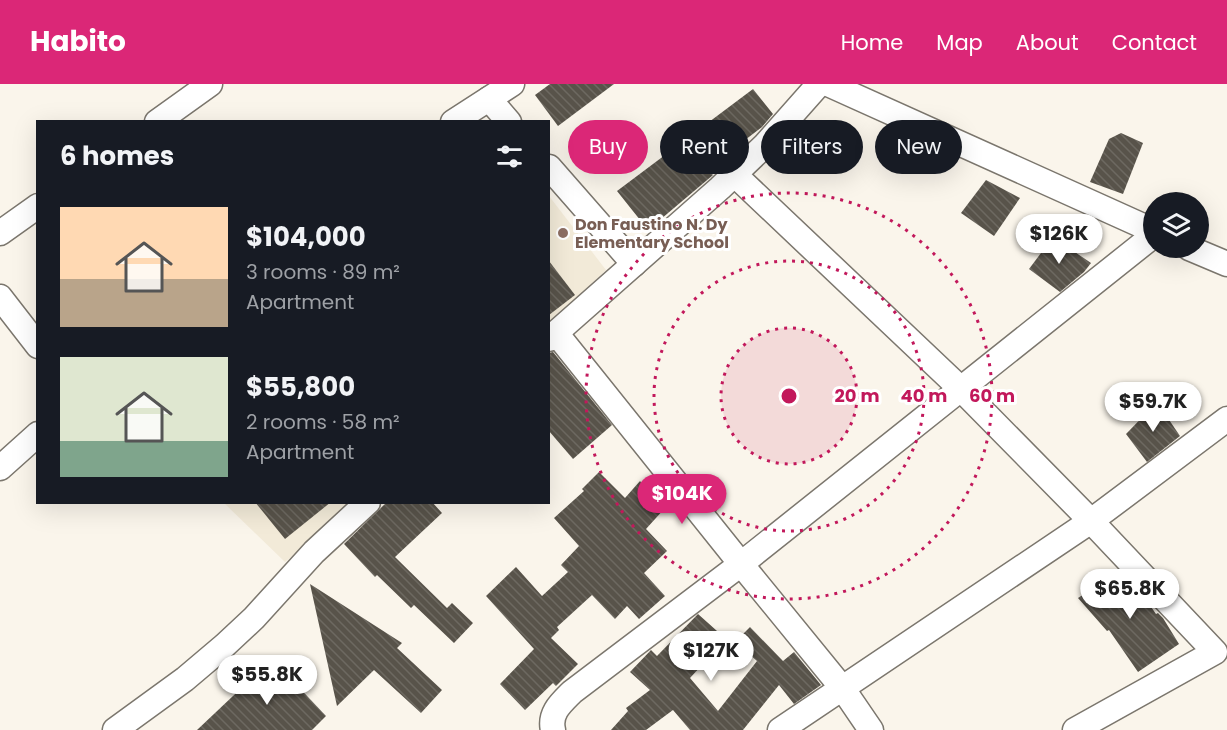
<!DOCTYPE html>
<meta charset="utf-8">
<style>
:root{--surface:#171b24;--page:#242831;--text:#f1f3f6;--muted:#9ea1a6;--accent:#db2777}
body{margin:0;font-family:Poppins,sans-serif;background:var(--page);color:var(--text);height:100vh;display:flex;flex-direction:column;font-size:22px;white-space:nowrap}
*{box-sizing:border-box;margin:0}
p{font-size:20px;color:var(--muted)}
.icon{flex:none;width:33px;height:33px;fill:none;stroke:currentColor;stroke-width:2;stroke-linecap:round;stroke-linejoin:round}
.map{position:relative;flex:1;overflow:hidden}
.drawer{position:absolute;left:36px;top:36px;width:514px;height:384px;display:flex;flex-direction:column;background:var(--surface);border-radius:0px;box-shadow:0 6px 24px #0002}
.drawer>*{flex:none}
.guide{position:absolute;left:568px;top:36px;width:568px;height:54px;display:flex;gap:12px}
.tools{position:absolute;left:1143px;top:108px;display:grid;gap:12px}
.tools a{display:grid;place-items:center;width:66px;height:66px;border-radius:50%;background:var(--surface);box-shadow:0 6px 24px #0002;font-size:30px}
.price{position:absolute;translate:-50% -51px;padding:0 14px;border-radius:21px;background:#fff;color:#222;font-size:20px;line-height:39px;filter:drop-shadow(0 2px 3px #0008)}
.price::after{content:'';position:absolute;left:50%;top:36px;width:18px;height:14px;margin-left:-9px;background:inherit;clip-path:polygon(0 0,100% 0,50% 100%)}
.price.current{background:var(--accent);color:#fff}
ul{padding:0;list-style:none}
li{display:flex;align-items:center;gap:18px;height:150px;padding:0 24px}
li span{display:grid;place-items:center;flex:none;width:168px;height:120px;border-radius:0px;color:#555}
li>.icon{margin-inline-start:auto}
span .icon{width:72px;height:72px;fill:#fffc;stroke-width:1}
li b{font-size:26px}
h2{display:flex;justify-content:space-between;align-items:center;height:72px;padding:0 24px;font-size:26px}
.tag{padding:0 21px;border-radius:27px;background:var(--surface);box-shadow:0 6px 24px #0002;font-size:21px;line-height:54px}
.tag.current{background:var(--accent);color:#fff}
header{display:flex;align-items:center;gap:36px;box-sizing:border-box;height:84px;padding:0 30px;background:var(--accent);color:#fff}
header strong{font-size:28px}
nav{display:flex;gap:33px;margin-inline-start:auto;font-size:21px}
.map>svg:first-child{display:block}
</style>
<header>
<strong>Habito</strong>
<nav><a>Home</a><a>Map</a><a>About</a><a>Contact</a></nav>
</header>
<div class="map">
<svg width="1227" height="646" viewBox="0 0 1227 646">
<defs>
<pattern id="building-back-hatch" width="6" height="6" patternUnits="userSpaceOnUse" patternTransform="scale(1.5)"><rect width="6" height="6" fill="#58534a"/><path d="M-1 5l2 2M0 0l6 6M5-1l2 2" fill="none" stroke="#6d6961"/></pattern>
</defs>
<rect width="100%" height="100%" fill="#faf5eb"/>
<g fill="#f2ead8">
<path d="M549 112 606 186 549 240Z"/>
<path d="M224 419H355L285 478Z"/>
</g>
<g fill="url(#building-back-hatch)">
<path d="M550 0H614L558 42 535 11Z"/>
<path d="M753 5 773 30 762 43 707 85 713 91 648 146 617 107Z"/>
<path d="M1121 49 1143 59 1123 110 1090 98 1109 55Z"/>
<path d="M986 96 1020 114 994 152 961 129Z"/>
<path d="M1053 153 1091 179 1084 188 1060 208 1029 185Z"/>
<path d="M549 177 575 211 549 231Z"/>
<path d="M553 268 612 341 573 375 549 347V269Z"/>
<path d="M1157 318 1180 352 1147 378 1126 350Z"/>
<path d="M599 388 625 414 640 397 665 424 646 445 667 467 644 489 665 512 639 535 627 522 615 535 592 511 557 543 559 546 551 554 578 580 556 602 553 599 525 626 500 600 534 565 486 512 516 483 542 512 568 488 561 481 579 462 554 434 584 407 582 405Z"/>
<path d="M255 418H331L285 455Z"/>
<path d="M387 418H432L442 429 395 473 447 524 452 519 473 539 454 559 414 521 411 524 377 491 375 493 344 460Z"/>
<path d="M1119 487 1147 517 1156 530 1158 529 1163 534 1179 560 1138 588 1109 546 1107 547 1078 514Z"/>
<path d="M310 500 402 559 397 564 442 606 421 629 374 586 337 622Z"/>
<path d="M698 530 726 555 690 594 718 627 757 577 735 558 750 543 783 577 794 568 821 601 794 620 779 601 743 646H690L673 626 646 646H611L628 627 626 624 650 606 630 588 651 566 657 572Z"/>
<path d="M272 575 326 632 312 646H197Z"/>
</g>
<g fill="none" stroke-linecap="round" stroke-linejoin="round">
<g stroke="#7b766d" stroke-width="27">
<g id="street">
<path d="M828 0 1154 147"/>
<path d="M489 15 509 38"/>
<path d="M157 38 210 0"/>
<path d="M453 38 512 0"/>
<path d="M549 83 634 180"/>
<path d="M734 90 961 305 1091 437 1215 568 1075 646"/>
<path d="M0 149 38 122"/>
<path d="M1189 164 1227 180"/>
<path d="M0 213 38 262"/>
<path d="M556 249 741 480 843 605 871 646"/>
<path d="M549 255 720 104 765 61 819 0"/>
<path d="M0 384 38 350"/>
<path d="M115 646 185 595 224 562 254 534 314 468 368 418"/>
<path d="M553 646C549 629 561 619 572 608L741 480 1154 151"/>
<path d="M780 646 1091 437 1227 335"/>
</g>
</g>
<use href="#street" stroke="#fff" stroke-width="24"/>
</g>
<circle cx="789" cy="312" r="68" fill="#c2185b" fill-opacity=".12"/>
<g fill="none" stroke="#c2185b" stroke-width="3" stroke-dasharray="3 6">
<circle cx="789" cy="312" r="68"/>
<circle cx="789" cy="312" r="135"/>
<circle cx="789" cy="312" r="203"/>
</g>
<circle fill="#8d6e63" stroke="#fff" stroke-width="2" cx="563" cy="149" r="6"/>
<g text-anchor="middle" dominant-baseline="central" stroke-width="6" stroke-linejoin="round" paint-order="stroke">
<g font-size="16" font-weight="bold" fill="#785e54" stroke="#fff" text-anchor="start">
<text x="575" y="140">Don Faustino N. Dy<tspan x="575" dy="18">Elementary School</tspan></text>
</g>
</g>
<circle cx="789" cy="312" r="9" fill="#c2185b" stroke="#fff" stroke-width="3"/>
<g font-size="18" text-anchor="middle" font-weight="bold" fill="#c2185b" stroke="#fff" stroke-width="6" stroke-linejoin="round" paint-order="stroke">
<text x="857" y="318">20 m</text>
<text x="924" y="318">40 m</text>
<text x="992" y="318">60 m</text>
</g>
</svg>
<div class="tools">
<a><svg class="icon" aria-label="layers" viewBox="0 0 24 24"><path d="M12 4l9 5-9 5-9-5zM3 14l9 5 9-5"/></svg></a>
</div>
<b class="price" style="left:1059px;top:181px">$126K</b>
<b class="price" style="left:1153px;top:349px">$59.7K</b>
<b class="price current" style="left:682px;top:441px">$104K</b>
<b class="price" style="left:1130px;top:536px">$65.8K</b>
<b class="price" style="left:711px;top:598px">$127K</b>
<b class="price" style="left:267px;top:622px">$55.8K</b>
<div class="guide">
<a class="tag current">Buy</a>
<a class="tag">Rent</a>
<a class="tag">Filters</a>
<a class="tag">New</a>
</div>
<section class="drawer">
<h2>6 homes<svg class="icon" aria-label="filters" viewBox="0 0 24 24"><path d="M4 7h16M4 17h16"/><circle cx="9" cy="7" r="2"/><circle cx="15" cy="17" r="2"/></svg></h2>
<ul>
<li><span style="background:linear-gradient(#ffd9b3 60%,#b9a48a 0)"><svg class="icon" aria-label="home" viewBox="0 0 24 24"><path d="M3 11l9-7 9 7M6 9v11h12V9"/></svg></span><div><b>$104,000</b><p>3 rooms · 89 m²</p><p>Apartment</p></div></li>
<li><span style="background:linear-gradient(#dfe7d0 70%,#7fa58c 0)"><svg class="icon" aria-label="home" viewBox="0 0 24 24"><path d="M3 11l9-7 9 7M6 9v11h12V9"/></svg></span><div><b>$55,800</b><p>2 rooms · 58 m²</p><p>Apartment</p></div></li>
</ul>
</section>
</div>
